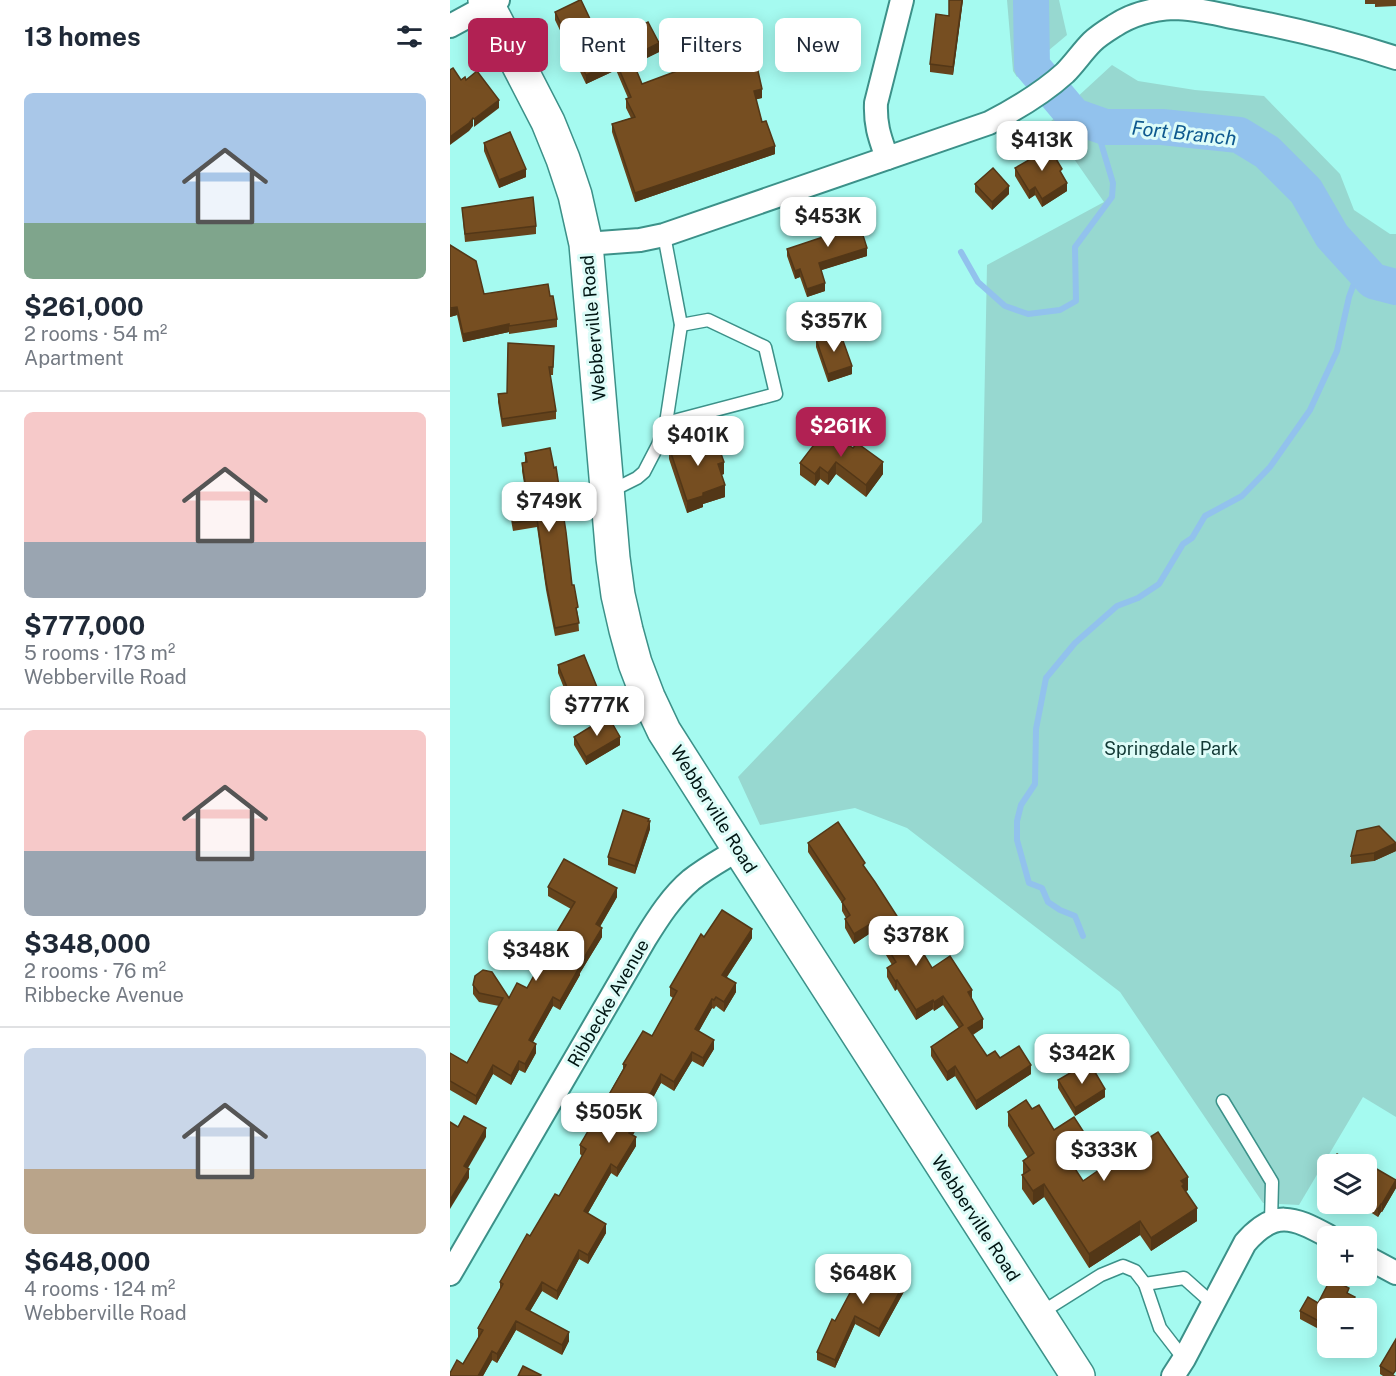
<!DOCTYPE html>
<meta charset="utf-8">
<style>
:root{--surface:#fff;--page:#f6f6f7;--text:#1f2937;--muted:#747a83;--line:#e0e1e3;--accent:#b12153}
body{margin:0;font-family:"Public Sans",sans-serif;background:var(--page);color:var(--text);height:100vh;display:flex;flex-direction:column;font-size:22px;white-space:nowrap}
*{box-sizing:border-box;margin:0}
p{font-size:20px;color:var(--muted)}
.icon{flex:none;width:33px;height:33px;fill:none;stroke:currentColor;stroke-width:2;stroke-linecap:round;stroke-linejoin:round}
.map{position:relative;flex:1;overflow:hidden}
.drawer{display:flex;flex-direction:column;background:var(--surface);width:450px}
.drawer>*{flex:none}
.top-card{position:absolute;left:18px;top:18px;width:570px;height:54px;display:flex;gap:12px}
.buttons{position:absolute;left:867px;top:1154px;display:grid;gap:12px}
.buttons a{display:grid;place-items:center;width:60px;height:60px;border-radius:9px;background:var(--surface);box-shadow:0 3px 15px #0003;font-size:30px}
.price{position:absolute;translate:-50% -51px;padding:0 14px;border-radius:12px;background:#fff;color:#222;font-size:20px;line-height:39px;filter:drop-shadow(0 2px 3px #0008)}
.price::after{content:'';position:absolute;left:50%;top:36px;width:18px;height:14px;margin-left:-9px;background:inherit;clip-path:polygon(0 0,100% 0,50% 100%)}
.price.selected{background:var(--accent);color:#fff}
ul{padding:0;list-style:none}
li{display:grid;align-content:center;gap:12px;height:318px;padding:0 24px}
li+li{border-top:2px solid var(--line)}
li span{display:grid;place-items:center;height:186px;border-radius:9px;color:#555}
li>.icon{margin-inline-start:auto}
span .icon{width:108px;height:108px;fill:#fffc;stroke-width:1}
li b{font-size:26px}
h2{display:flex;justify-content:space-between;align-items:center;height:72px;padding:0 24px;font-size:26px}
.tag{padding:0 21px;border-radius:9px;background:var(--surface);box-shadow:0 3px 15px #0003;font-size:21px;line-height:54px}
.tag.selected{background:var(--accent);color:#fff}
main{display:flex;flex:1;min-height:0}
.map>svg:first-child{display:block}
</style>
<main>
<section class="drawer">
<h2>13 homes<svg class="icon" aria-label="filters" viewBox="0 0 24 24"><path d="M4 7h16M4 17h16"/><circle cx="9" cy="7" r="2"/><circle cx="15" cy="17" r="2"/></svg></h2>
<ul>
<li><span style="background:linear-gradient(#a9c7e8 70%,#7fa58c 0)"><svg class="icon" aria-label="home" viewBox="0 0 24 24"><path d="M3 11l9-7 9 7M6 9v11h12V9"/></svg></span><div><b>$261,000</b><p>2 rooms · 54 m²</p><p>Apartment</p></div></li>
<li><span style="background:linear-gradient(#f6c9c9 70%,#9aa5b1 0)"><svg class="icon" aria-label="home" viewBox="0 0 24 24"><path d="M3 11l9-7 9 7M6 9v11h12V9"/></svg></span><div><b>$777,000</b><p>5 rooms · 173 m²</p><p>Webberville Road</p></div></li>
<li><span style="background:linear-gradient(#f6c9c9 65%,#9aa5b1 0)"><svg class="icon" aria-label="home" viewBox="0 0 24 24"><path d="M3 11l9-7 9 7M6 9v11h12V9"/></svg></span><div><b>$348,000</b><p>2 rooms · 76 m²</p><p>Ribbecke Avenue</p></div></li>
<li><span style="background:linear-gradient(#c9d6e8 65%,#b9a48a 0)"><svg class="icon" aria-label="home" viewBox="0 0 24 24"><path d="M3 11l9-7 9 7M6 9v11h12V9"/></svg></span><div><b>$648,000</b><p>4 rooms · 124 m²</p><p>Webberville Road</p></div></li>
</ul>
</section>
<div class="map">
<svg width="946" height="1376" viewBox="0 0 946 1376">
<rect width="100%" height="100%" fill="#a5faf0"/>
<g fill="#97d8d0">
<path d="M557 0H609L617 35 567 77 563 71Z"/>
<path d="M662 65 688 81 745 90 814 96 890 174 904 210 940 234H946V1117L913 1097 849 1205 813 1203 670 992 457 828 405 808 310 825 288 777 532 522 537 265 654 202 599 123Z"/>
</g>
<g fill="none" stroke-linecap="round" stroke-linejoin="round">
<g stroke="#92c2ed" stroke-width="6">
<path d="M511 252 528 282 555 306 578 314 610 310 626 301 625 247 662 197 663 183 645 123"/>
<path d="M633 936 625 916 610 910 598 902 592 888 579 883 567 840V821L571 805 585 784 586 729 596 678 625 643 667 606 688 598 709 584 733 544 742 538 755 516 792 496 820 467 860 410 887 351 899 297 910 267"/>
</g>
<path stroke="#92c2ed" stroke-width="36" d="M581 0 582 66 624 116 655 127H712L789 135 817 152 856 191 882 236 923 281 946 287"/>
<g stroke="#3c9189" stroke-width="15">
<g id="lane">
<path d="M216 423 326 394 315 347 258 320 231 325"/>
<path d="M159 492 187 478 194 472 208 445 216 423 231 325 214 235"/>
<path d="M773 1101 822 1182 821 1222"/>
<path d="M695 1284 734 1278 763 1304"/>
<path d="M589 1314 651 1275 673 1266 685 1271 695 1284 710 1328 734 1359"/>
</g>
</g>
<g stroke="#3c9189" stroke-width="26">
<g id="street">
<path d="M0 26 48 0"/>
<path d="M437 158C430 138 425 126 426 103L452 0"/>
<path d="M136 244 190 240 214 235 539 123C566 109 593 93 615 73 625 63 632 52 642 42 648 36 656 31 664 26 682 14 703 9 724 8 745 8 767 14 787 18 841 28 894 41 946 58"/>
<path d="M916 1257 946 1273"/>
<path d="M0 1274 195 939C208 918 222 896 241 880 256 868 273 859 289 849"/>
<path d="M723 1376 734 1359 795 1243C824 1209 843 1217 878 1236"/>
</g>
</g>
<g stroke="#3c9189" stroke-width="36">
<path id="secondary" d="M35 0 98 122 113 159 125 195 136 244 163 558 168 595 176 630 185 663 198 697 214 731 289 849 628 1376"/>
</g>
<use href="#lane" stroke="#fff" stroke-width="12"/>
<use href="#street" stroke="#fff" stroke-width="22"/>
<use href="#secondary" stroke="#fff" stroke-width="33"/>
</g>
<g fill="#65431c">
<path d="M499 0H513L503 75 480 72V64L499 16Z"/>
<path d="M915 0H946V6L925 7V4H915Z"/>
<path d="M105 12 151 42 209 52 184 64 192 84 260 59 255 45V37L312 98 306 99 312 122 325 154 185 202 162 132V124L181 118 176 108V99L178 98 166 70 136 84 105 20Z"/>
<path d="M34 143 76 177 49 188 34 151Z"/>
<path d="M583 150 612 175 617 191 592 207 585 195 579 199 565 176V168L583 158Z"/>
<path d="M525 184 559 194 542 210 525 192Z"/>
<path d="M12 208 86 226V234L15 242Z"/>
<path d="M380 218 417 256 371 270 375 291 357 297 350 277 345 279 337 256V249L383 234 380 226Z"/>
<path d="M0 245 34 294 100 296 107 319V327L59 334V332L13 342 7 315 0 317Z"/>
<path d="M366 339 402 374 378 382 366 347Z"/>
<path d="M104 346 103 375H100L106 411V419L52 427 48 402V394L57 393Z"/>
<path d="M376 429 433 474 416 497 386 474 378 485 370 479 365 486 350 475V463Z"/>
<path d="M219 447H236L274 474 271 475 275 497 253 504V507L237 513 219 459Z"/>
<path d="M75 453 122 585 128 615 129 631 105 636 96 590 87 527 63 531 60 514V506L76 503V496L72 471V463L75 462Z"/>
<path d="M108 665 151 705 112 720 106 705V697L116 693 108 673Z"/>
<path d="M124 737 170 745 136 765 124 745Z"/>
<path d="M199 821 200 829 185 874 158 865V857Z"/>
<path d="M358 843 415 869 454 927 482 968 522 999 533 1028 523 1035 537 1056 550 1058 581 1074 526 1110 505 1076 497 1081 481 1056V1047L509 1028 493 1005 484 1011 483 1009 466 1020 447 989 445 991 437 977V968L442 965 422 932 404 944 395 928V919L396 918 392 911V903L358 852Z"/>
<path d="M946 843V851L924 861 901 864V856Z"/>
<path d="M98 887 167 897 150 927 152 937 130 973V975L110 1010 103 1006 83 1042 86 1053 75 1073 69 1070 61 1085 43 1074 26 1105 0 1090V1053L17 1063 49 1006 29 1002 23 994V985L59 998 77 988 101 945V942L121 909 98 896Z"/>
<path d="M254 937 302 938 277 977 286 992 274 1012 266 1006 264 1009 262 1008 249 1031 264 1049 253 1067 242 1061 224 1091 211 1083 183 1135 186 1146 167 1177 161 1173 138 1213 156 1233 138 1264 129 1259 107 1300 92 1291 80 1311 119 1341 112 1355 66 1330 47 1363 42 1360 33 1376H0L13 1364 29 1337H28V1328L50 1289V1282L80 1236 109 1196 132 1156 130 1154V1145L173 1069V1064L202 1036 223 998 220 996V987Z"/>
<path d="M608 1080 655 1097 625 1116 608 1088Z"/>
<path d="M582 1109 604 1130 635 1148 619 1159 633 1181 658 1164V1161L738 1190 736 1191 747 1221 701 1251 690 1235 639 1268 594 1197 583 1205 572 1189V1175L573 1174V1161L578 1158 558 1126V1112Z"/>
<path d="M878 1170V1183L875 1182V1174Z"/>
<path d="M916 1171 921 1174 946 1180V1188L932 1212H931L928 1217 906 1203H916Z"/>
<path d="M456 1288 429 1337 405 1324 385 1368 367 1360V1352L385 1321Z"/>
<path d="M899 1294 905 1305 903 1308H878V1334L850 1319V1311L868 1303Z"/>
<path d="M930 1366 946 1376H933L930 1374Z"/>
</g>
<g fill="#533717">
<path d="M512 0H513L503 75V67Z"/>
<path d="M209 43V52L181 66V57Z"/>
<path d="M166 62V70L136 84V75Z"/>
<path d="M312 89V98L304 100V91Z"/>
<path d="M49 100V108L24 127V119Z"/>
<path d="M23 118V126L19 131 0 145V137Z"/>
<path d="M325 146V154L185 202V193Z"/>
<path d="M76 169V177L49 188V180Z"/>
<path d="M617 183V191L592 207V199Z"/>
<path d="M559 186V194L542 210V202Z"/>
<path d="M585 187V195L579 199V191Z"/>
<path d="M417 248V256L369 271V263Z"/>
<path d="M350 269V277L345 279V271Z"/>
<path d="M375 283V291L357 297V289Z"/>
<path d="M7 307V315L0 317V309Z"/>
<path d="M59 324V332L13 342V334Z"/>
<path d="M402 366V374L378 382V374Z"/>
<path d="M274 462V474L268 476V464Z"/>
<path d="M386 462V474L378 485V473Z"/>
<path d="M433 462V474L416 497V485Z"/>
<path d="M370 467V479L365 486V474Z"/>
<path d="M275 485V497L253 504V507L237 513V501L253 493Z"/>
<path d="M151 697V705L112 720V712Z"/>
<path d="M170 737V745L136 765V757Z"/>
<path d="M199 819V825L200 821V829L185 874V866Z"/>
<path d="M946 843V851L924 861V853Z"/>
<path d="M167 888V897L146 933V924Z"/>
<path d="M422 923V932L404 944V934Z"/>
<path d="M152 928V937L130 973V975L110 1010V1001L129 966Z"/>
<path d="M302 929V938L272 984V975Z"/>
<path d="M447 980V989L445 991V981Z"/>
<path d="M286 983V992L274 1012V1002Z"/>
<path d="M522 990V999L518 992Z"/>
<path d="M493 996V1005L484 1011V1002Z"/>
<path d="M103 997V1006L79 1049V1040Z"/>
<path d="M262 999V1008L245 1038V1029Z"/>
<path d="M483 1000V1009L466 1020V1010Z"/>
<path d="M533 1019V1028L518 1037V1028Z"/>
<path d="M264 1040V1049L253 1067V1058Z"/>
<path d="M86 1044V1053L75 1073V1064Z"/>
<path d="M242 1052V1061L224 1091V1082Z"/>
<path d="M69 1061V1070L61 1085V1076Z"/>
<path d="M43 1065V1074L26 1105V1096Z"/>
<path d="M581 1065V1074L526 1110V1101Z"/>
<path d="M505 1066V1076L497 1081V1072Z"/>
<path d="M211 1074V1083L179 1142V1133Z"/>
<path d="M655 1089V1097L625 1116V1108Z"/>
<path d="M36 1128V1137L14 1175V1166Z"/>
<path d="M635 1134V1148L612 1163V1149Z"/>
<path d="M186 1137V1146L167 1177V1168Z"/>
<path d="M161 1164V1173L134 1220V1211Z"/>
<path d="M19 1169V1178L0 1209V1200Z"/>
<path d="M738 1177V1190L734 1193 731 1181Z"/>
<path d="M946 1180V1188L932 1212V1204Z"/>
<path d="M594 1184V1197L583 1205V1191Z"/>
<path d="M931 1204V1212L928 1217V1209Z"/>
<path d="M747 1208V1221L701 1251V1238Z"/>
<path d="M690 1221V1235L639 1268V1254Z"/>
<path d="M156 1224V1233L138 1264V1255Z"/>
<path d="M129 1250V1259L107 1300V1291Z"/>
<path d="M456 1280V1288L429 1337V1329Z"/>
<path d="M92 1282V1291L76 1318V1309Z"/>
<path d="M905 1297V1305L903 1308H899Z"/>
<path d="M405 1316V1324L385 1368V1360Z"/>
<path d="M66 1321V1330L47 1363V1354Z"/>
<path d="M119 1332V1341L112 1355V1345Z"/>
<path d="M42 1351V1360L33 1376H28Z"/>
</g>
<g fill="#764e21" stroke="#533717" stroke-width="1.5">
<path d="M130 0H131L151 42 156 39 158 43 198 22 209 43 181 57 192 84 262 58 255 37 295 24 304 53 312 89 304 91 312 122 316 121 325 146 185 193 162 124 185 117 176 99 181 97 166 62 136 75 105 12Z"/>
<path d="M499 0H512L503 67 480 64 486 14 499 16Z"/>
<path d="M3 68 11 80 15 77 16 80 27 71 49 100 24 119 23 118 19 123 0 137V70Z"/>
<path d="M60 132 76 169 49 180 34 143Z"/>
<path d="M596 142 612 169 610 171 617 183 592 199 585 187 579 191 565 168 586 156 583 150Z"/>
<path d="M543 168 559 186 542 202 525 184Z"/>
<path d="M83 197 86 226 15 234 12 208Z"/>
<path d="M405 210 417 248 369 263 375 283 357 289 350 269 345 271 337 249 385 233 380 218Z"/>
<path d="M0 245 26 261 34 294 98 284 100 296H103L107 319 59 326V324L13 334 7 307 0 308Z"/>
<path d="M385 332 387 340 392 338 402 366 378 374 366 339Z"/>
<path d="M58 343 104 346 103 367H99L106 411 52 419 48 394 57 393Z"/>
<path d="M376 429 403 448 407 443 433 462 416 485 386 462 378 473 370 467 365 474 350 463Z"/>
<path d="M265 437 274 462 268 464 275 485 253 493V496L237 501 219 447 235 442 236 447Z"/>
<path d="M100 448 104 468 106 467 116 532 122 585H124L128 607 126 608 129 623 105 628 96 582 87 519 63 523 60 506 77 503 76 495H77L72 463 77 462 75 453Z"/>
<path d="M134 655 151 697 112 712 106 697 119 692 108 665Z"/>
<path d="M158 716 170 737 136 757 124 737Z"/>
<path d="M173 810 199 819 198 821H200L185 866 158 857Z"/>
<path d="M388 822 415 863 413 865 425 882 454 927 457 926 482 968 500 956 522 990 518 992 533 1019 518 1028 537 1056 545 1051 550 1058 569 1046 581 1065 526 1101 505 1066 497 1072 481 1047 513 1025 493 996 484 1002 483 1000 466 1010 447 980 445 981 437 968 446 962 422 923 404 934 395 919 400 915 392 902 395 899 358 843Z"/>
<path d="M929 826 946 843 924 853 901 856 907 831Z"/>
<path d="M114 859 167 888 146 924 152 928 129 966H130L110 1001 103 997 79 1040 86 1044 75 1064 69 1061 61 1076 43 1065 26 1096 0 1081V1053L17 1063 53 998 29 993 23 985 25 976 33 970 42 972 59 998 67 983 77 988 102 943 101 942 125 902 98 887Z"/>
<path d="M272 910 302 929 272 975 286 983 274 1002 266 997 264 1000 262 999 245 1029 264 1040 253 1058 242 1052 224 1082 211 1074 179 1133 186 1137 167 1168 161 1164 134 1211 156 1224 138 1255 129 1250 107 1291 92 1282 76 1309 119 1332 112 1345 66 1321 47 1354 42 1351 28 1376H0V1373L7 1360 13 1364 33 1330 28 1328 53 1284 50 1282 77 1234 80 1236 105 1194 109 1196 136 1149 130 1145 176 1065 173 1064 193 1031 202 1036 227 991 220 987 251 934 254 937Z"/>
<path d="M639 1062 655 1089 625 1108 608 1080Z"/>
<path d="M576 1100 582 1109 589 1105 604 1130 624 1117 635 1134 612 1149 633 1181 659 1163 658 1161 689 1141 691 1143 708 1132 738 1177 731 1181 734 1184 732 1186 747 1208 701 1238 690 1221 639 1254 594 1184 583 1191 572 1175 580 1170 573 1161 584 1153 558 1112Z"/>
<path d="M14 1116 36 1128 14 1166 19 1169 0 1200V1122L8 1127Z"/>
<path d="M887 1154 904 1164H881Z"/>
<path d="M925 1168 946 1180 932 1204H931L928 1209 916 1202V1171L921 1174Z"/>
<path d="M418 1259 456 1280 429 1329 405 1316 385 1360 367 1352 382 1319 385 1321Z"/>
<path d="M883 1280 899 1288 897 1293 905 1297 899 1308H878V1326L850 1311 858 1297 868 1303 878 1284 880 1285Z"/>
<path d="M946 1339V1370L943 1374 930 1366Z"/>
<path d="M73 1366 91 1375 90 1376H68Z"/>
</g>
<g text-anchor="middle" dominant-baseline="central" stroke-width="6" stroke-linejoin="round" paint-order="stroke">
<g font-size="18" fill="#001513" stroke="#ddfcf8">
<text transform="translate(143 328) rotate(-95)">Webberville Road</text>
<text transform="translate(264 809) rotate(58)">Webberville Road</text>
<text transform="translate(158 1003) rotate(-60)">Ribbecke Avenue</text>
<text transform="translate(526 1218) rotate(57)">Webberville Road</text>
</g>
<g font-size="18" fill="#113834" stroke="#ddfcf8">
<text x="721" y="748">Springdale Park</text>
</g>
<g font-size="20" font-style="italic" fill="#0e598f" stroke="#ddfcf8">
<text transform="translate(734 133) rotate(6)">Fort Branch</text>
</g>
</g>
</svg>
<div class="buttons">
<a><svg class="icon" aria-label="layers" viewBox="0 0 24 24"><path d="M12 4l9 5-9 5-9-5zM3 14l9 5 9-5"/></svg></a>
<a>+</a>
<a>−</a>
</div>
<b class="price" style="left:592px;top:172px">$413K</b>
<b class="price" style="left:378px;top:248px">$453K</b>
<b class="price" style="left:384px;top:353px">$357K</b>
<b class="price selected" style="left:391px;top:458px">$261K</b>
<b class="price" style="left:248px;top:467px">$401K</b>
<b class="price" style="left:99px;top:533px">$749K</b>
<b class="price" style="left:147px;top:737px">$777K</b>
<b class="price" style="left:466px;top:967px">$378K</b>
<b class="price" style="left:86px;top:982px">$348K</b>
<b class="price" style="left:632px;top:1085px">$342K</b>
<b class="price" style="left:159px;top:1144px">$505K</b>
<b class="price" style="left:654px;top:1182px">$333K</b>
<b class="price" style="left:413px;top:1305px">$648K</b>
<div class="top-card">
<a class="tag selected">Buy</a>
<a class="tag">Rent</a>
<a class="tag">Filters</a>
<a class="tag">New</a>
</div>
</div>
</main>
